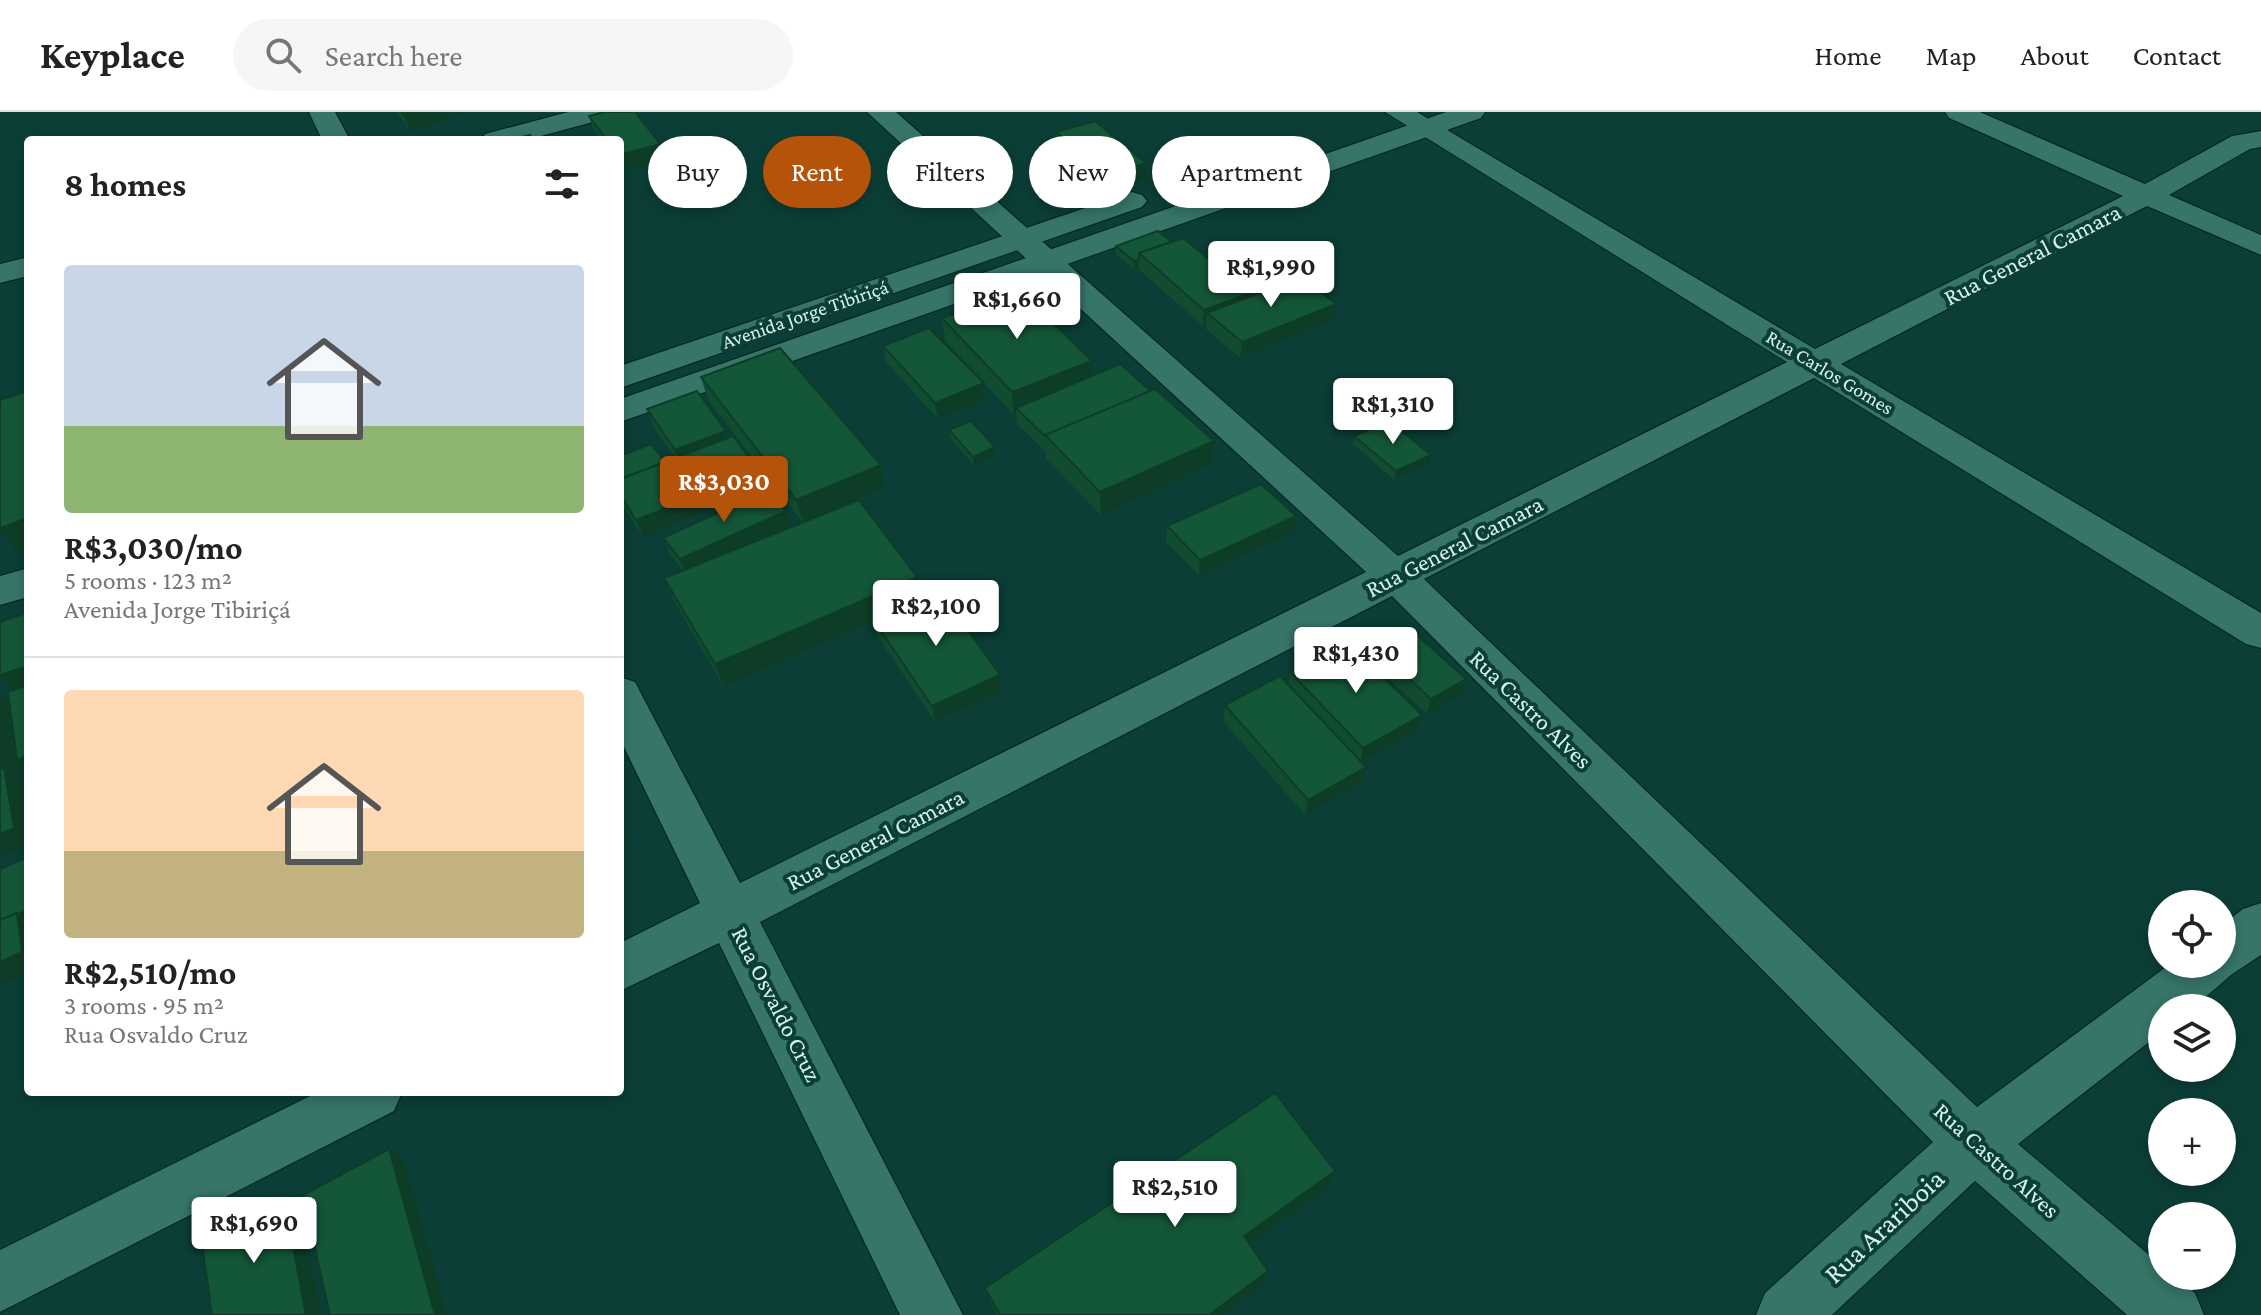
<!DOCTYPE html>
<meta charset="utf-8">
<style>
:root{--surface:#fff;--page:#f6f6f6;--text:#222;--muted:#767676;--line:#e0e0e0;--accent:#b45309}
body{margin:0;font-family:"Crimson Pro",serif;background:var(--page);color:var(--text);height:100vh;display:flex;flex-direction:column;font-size:30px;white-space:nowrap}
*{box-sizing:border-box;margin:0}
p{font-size:26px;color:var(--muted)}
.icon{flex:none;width:44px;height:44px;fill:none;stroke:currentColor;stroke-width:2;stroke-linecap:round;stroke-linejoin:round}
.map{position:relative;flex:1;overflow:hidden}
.side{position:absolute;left:24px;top:24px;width:600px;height:960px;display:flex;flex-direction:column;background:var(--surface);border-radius:8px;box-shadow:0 4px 12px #0003}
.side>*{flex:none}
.top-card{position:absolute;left:648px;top:24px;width:760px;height:72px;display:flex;gap:16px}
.controls{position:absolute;left:2148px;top:778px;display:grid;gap:16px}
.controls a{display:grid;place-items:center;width:88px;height:88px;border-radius:50%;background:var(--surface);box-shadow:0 4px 12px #0003;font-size:40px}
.price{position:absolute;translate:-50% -68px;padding:0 18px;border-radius:8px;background:#fff;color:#222;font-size:26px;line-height:52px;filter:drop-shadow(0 2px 4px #0008)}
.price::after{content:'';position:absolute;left:50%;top:48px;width:24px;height:18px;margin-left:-12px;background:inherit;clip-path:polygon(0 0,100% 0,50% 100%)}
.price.on{background:var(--accent);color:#fff}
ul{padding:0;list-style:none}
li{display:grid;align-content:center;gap:16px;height:424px;padding:0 40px}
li+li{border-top:2px solid var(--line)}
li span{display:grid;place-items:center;height:248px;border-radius:8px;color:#555}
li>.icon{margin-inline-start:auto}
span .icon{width:144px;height:144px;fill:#fffc;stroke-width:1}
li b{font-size:34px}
h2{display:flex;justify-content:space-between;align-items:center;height:96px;padding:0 40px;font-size:34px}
.chip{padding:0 28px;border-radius:36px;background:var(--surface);box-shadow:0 4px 12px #0003;font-size:28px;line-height:72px}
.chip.on{background:var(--accent);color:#fff}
header{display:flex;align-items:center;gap:48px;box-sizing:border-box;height:112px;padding:0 40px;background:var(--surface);border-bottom:2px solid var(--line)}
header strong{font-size:38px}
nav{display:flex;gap:44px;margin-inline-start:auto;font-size:28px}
.search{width:560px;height:72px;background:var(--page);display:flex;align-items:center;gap:20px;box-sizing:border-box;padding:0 28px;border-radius:44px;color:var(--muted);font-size:30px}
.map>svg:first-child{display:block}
</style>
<header>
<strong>Keyplace</strong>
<div class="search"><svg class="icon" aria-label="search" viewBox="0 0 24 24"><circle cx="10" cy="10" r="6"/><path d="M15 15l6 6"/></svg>Search here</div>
<nav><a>Home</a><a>Map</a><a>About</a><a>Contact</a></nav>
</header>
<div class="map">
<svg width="2261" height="1203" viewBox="0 0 2261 1203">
<rect width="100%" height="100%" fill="#0b3e36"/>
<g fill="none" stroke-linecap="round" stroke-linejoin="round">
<g stroke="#01231d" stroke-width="2">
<g id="minor">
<path d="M309 0H335L350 28H322Z"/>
<path d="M568 0H612L608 6 526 28H481L485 22Z"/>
<path d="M867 0H896L1398 444 1787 250 1385 0H1417L1815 237 2123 84 1949 6 1945 0H1980L2145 72 2232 24 2261 19V35L2250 37 2169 83 2261 123V143L2147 94 1841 252 2261 501V536L2246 532 1814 266 1424 467 1977 995 2170 852H2222V813L2243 797 2261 791V843L2231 863 2193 896H2162V920L2018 1032 2162 1154V1164H2174L2195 1181 2204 1203H2127L1975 1069 1832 1203H1756L1765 1181 1933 1030 1392 484 760 810 963 1203H900L719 831 620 879V831L700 791 620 627V565L635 570 740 771 1366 460Z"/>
<path d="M28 145V164L0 171V152Z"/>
<path d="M318 980H402L394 999 0 1200V1138Z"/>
</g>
</g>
<g stroke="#01231d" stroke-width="2">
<g id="tertiary">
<path d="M1446 0H1485L1481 6 620 310V287Z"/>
<path d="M1132 80 1142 83 1147 89 1142 95 620 276V254Z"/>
<path d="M28 456V485L0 493V464Z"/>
</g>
</g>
<use href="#minor" fill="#367568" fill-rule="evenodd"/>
<use href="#tertiary" fill="#367568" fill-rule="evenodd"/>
</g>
<g fill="#114b30">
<path d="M397 0H444L448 8 410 18Z"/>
<path d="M589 4 660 32 665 48 624 59 620 54V28H601L594 19Z"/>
<path d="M1056 20 1146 66 1106 78 1057 36Z"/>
<path d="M1035 64 1097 82 1067 90 1054 88 1035 72Z"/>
<path d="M1158 119 1250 184 1334 208 1240 246 1206 217V213L1203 214 1138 157V156L1134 157 1116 143V134Z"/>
<path d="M942 206 1092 249V264L1212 352 1101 403 1046 347V340L1017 312 1016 302 1014 303 945 229Z"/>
<path d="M883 234 984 271 986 288 938 307 886 250Z"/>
<path d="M701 265 881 353 885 376 803 411 708 288Z"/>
<path d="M647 297 726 319 728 325 764 375 643 425 620 389V344L665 350 675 346 653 314Z"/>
<path d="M949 318 995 335 996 344 974 353 950 326Z"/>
<path d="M1354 324 1431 343 1429 352 1394 368 1353 332Z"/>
<path d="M786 399 791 415 921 485 1002 579 935 610 876 522 873 509 724 575 674 489 664 466 683 459 670 442 663 426Z"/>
<path d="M1167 414 1294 420 1199 464 1166 430Z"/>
<path d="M1372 532 1466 567 1461 583 1427 602 1368 548Z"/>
<path d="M1290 560 1422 603 1418 619 1362 650 1366 655 1362 670 1305 703 1223 609 1225 593 1288 572Z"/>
<path d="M1335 1059 1329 1075 1249 1132 1264 1173 1223 1203H997L990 1189 985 1176Z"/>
</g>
<g fill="#0e3d27">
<path d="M415 0H444L448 8 410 18 403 3Z"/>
<path d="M454 0H471L456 4Z"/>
<path d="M660 32 665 48 624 59 620 43Z"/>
<path d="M1146 51V66L1106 78V63Z"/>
<path d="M1097 73V82L1067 90V82Z"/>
<path d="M1139 147 1138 156 1134 157V149Z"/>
<path d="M1250 181 1249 197 1207 201 1206 213 1203 214 1204 198Z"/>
<path d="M1336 192 1334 208 1240 246 1242 230Z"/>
<path d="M1092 249 1093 272 1016 296V302L1014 303 1012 280Z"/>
<path d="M984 271 986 288 938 307 935 291Z"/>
<path d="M726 319 731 335 681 354 675 338Z"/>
<path d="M1214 329 1212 352 1101 403 1100 380Z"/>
<path d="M995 335 996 344 974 353 973 345Z"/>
<path d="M1431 343 1429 352 1394 368 1396 359Z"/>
<path d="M881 353 885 376 803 411 796 388Z"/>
<path d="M759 359 764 375 643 425 636 408Z"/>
<path d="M786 399 791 415 687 464 680 447Z"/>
<path d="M1296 404 1294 420 1199 464 1200 448Z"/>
<path d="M28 406V436L19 440 0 420V416Z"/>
<path d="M917 465 922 488 872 506 873 509 724 575 715 552Z"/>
<path d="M28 554V584L23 586 0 565V563Z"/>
<path d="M1000 563 1002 579 935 610 932 594Z"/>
<path d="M1466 567 1461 583 1427 602 1431 587Z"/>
<path d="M0 581 17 596 28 644V658L25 655 26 663 16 666 22 671 28 704V732L0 745Z"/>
<path d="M1422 603 1418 619 1360 651 1363 636Z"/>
<path d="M1366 655 1362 670 1305 703 1308 688Z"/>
<path d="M620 718 629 736 620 741 621 722Z"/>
<path d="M28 798V860L0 873V850L17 801Z"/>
<path d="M389 1037 404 1048 447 1203H435Z"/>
<path d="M1335 1059 1329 1075 1241 1138 1244 1124Z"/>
<path d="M283 1082 300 1093 322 1203H306Z"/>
<path d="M1268 1159 1264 1173 1223 1203H1209Z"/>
</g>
<g fill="#145738" stroke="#0e3d27" stroke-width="2">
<path d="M401 0H415L403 3Z"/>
<path d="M604 0H635L660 32 620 43V28H607L589 4Z"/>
<path d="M1095 9 1146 51 1106 63 1056 20Z"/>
<path d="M530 23 534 28H510Z"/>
<path d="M1074 52 1097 73 1067 82 1054 80 1035 64Z"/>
<path d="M1158 119 1172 130 1139 141V147L1134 149 1116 134Z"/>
<path d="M1183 126 1250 181 1204 198 1139 141Z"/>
<path d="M1301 165 1336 192 1242 230 1207 201Z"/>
<path d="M1020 179 1092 249 1012 280 942 206Z"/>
<path d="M929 216 984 271 935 291 883 234Z"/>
<path d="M780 236 881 353 796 388 701 265Z"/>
<path d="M1120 252 1151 279 1045 324 1016 296Z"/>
<path d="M1155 277 1214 329 1100 380 1045 323Z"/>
<path d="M28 279V406L0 416V288Z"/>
<path d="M697 279 726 319 675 338 647 297Z"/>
<path d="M971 309 995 335 973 345 949 318Z"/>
<path d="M1389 309 1431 343 1396 359 1354 324Z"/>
<path d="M733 324 759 359 636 408 620 383V367Z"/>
<path d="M651 332 665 350 620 367V344Z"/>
<path d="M1261 372 1296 404 1200 448 1167 414Z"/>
<path d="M768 378 786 399 680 447 663 426Z"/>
<path d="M859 388 917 465 715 552 664 466Z"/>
<path d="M939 478 1000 563 932 594 872 506Z"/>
<path d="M28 500V554L0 563V510Z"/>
<path d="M1406 513 1466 567 1431 587 1372 532Z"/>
<path d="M1347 530 1422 603 1363 636 1290 560Z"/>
<path d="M1280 564 1366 655 1308 688 1225 593Z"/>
<path d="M28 573V644L17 648 8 580Z"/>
<path d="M4 656 14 716 0 722V657Z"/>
<path d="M28 745V798L19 802 17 801 0 808V757Z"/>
<path d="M17 801 22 840 0 850V808Z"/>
<path d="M1275 981 1335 1059 1244 1124 1268 1159 1209 1203H1000L985 1176Z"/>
<path d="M389 1037 435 1203H330L303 1083Z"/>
<path d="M283 1082 306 1203H212L201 1124Z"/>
</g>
<g text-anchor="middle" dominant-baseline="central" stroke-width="8" stroke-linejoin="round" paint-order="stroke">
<g font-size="20" fill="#d5f4ec" stroke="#0b3e36">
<text transform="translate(805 202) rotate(-19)">Avenida Jorge Tibiriçá</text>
<text transform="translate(1830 260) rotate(31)">Rua Carlos Gomes</text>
</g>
<g font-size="24" fill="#d5f4ec" stroke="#0b3e36">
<text transform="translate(2032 142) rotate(-27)">Rua General Camara</text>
<text transform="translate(1454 434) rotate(-27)">Rua General Camara</text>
<text transform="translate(1531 597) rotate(44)">Rua Castro Alves</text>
<text transform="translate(875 727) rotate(-27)">Rua General Camara</text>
<text transform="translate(777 892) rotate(63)">Rua Osvaldo Cruz</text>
<text transform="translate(1997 1048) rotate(42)">Rua Castro Alves</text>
</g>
<g font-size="28" fill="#d5f4ec" stroke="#0b3e36">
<text transform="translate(1884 1114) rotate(-43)">Rua Arariboia</text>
</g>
</g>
</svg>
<div class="controls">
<a><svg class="icon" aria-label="locate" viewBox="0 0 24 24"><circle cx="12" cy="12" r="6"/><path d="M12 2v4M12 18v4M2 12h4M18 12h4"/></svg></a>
<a><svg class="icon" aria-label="layers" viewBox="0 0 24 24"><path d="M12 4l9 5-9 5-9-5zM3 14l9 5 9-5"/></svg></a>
<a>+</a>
<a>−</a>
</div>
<b class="price" style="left:1271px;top:197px">R$1,990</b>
<b class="price" style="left:1017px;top:229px">R$1,660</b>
<b class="price" style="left:1393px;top:334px">R$1,310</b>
<b class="price on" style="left:724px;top:412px">R$3,030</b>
<b class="price" style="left:936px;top:536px">R$2,100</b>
<b class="price" style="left:1356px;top:583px">R$1,430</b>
<b class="price" style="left:1175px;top:1117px">R$2,510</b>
<b class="price" style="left:254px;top:1153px">R$1,690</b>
<div class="top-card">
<a class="chip">Buy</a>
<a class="chip on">Rent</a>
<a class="chip">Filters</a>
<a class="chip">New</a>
<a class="chip">Apartment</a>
</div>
<section class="side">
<h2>8 homes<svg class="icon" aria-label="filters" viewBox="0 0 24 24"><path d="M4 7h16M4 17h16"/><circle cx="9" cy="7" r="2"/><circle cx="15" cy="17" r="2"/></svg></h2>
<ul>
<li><span style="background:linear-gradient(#c9d6e8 65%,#8fb573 0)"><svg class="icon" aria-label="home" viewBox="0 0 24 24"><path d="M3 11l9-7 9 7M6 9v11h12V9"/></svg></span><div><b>R$3,030/mo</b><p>5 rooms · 123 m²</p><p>Avenida Jorge Tibiriçá</p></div></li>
<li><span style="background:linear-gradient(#ffd9b3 65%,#c2b280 0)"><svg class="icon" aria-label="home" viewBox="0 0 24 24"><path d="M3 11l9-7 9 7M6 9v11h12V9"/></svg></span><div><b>R$2,510/mo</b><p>3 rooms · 95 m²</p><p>Rua Osvaldo Cruz</p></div></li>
</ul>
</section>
</div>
